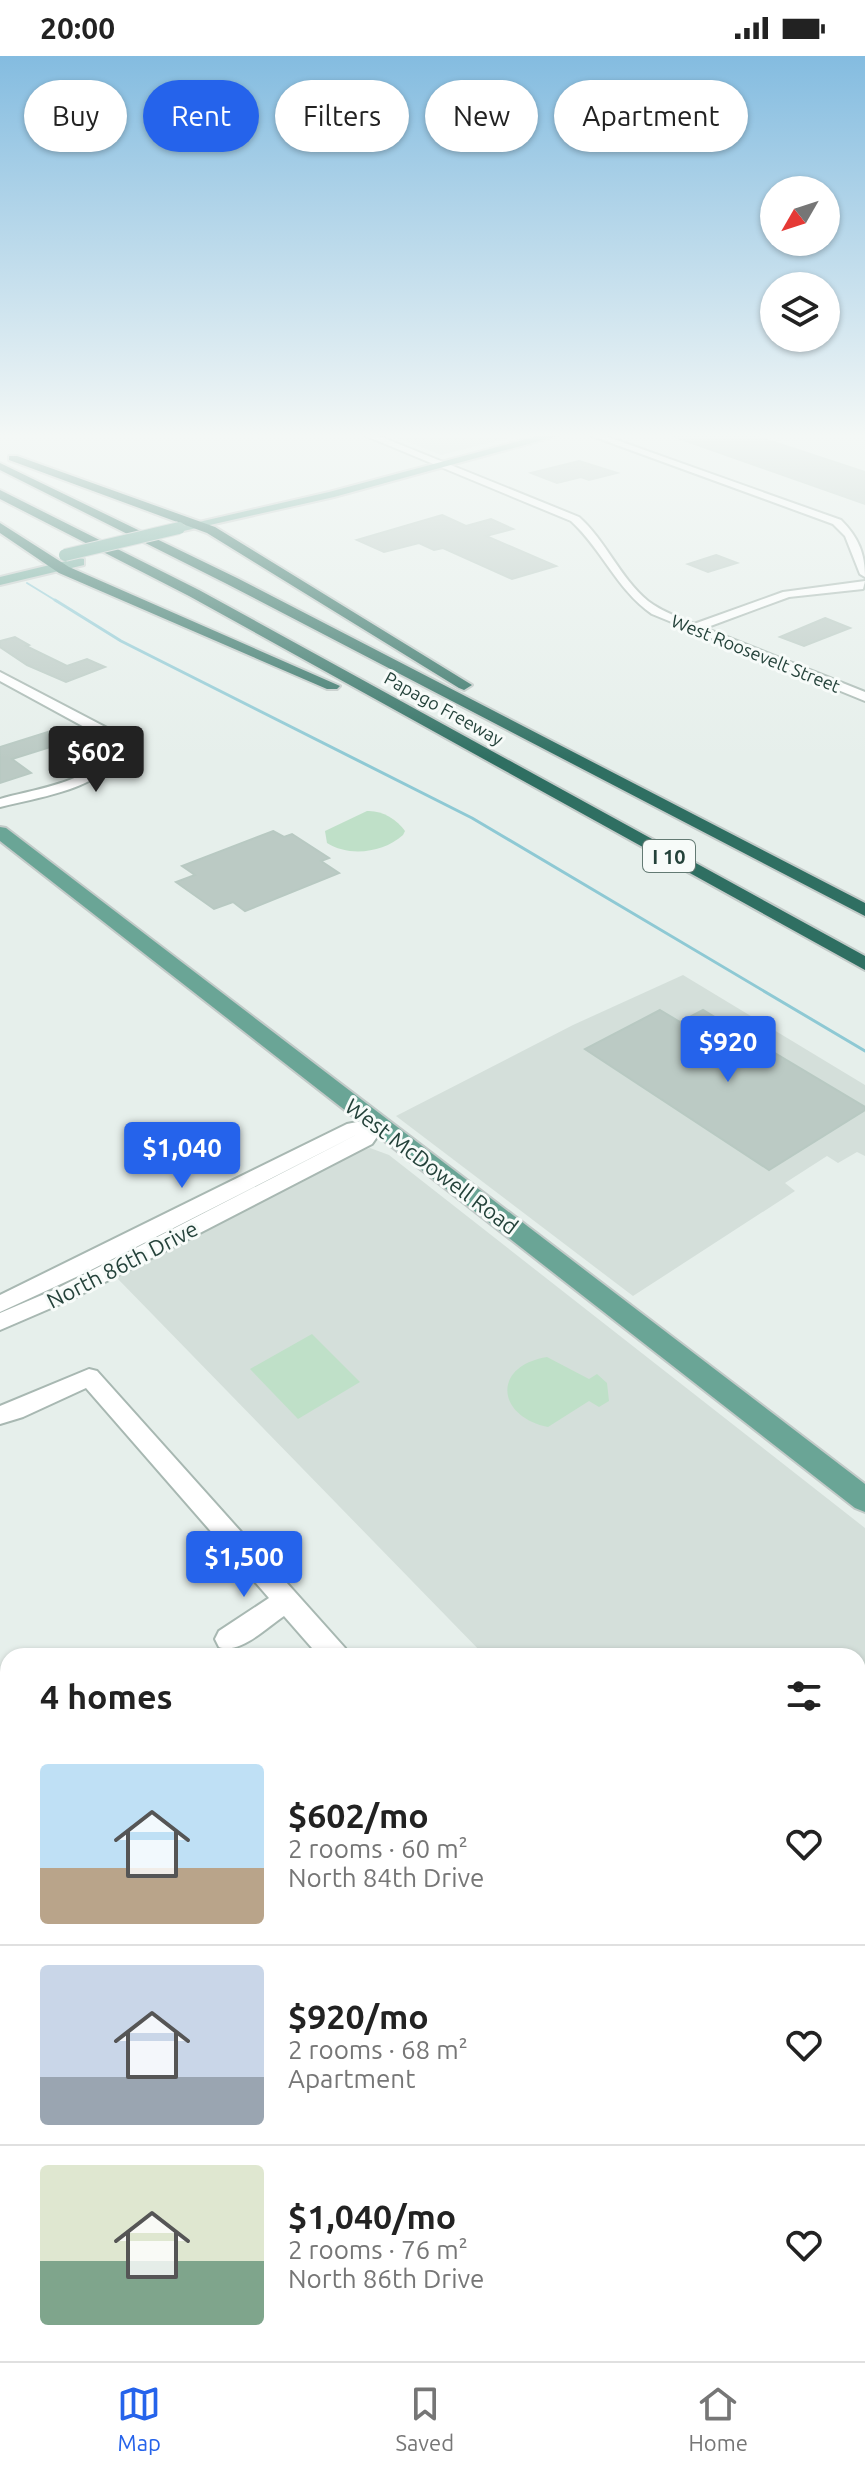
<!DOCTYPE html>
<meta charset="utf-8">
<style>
:root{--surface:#fff;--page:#f2f2f2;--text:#222;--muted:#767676;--line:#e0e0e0;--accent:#2563eb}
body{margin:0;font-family:Ubuntu,sans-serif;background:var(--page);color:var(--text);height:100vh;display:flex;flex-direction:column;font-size:30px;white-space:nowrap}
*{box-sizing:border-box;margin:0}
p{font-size:26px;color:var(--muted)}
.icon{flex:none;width:44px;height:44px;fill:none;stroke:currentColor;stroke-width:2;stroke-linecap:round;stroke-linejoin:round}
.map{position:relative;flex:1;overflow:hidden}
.details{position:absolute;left:0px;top:1592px;width:866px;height:714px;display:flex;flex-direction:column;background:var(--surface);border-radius:24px 24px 0 0;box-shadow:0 2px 6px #0004}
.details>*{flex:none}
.top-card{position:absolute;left:24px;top:24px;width:818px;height:72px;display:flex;gap:16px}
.needle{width:52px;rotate:231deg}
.tools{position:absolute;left:760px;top:120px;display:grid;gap:16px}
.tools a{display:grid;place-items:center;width:80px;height:80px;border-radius:50%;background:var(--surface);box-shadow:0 2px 6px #0004;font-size:40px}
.price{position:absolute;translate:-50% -68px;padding:0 18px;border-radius:8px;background:var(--accent);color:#fff;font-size:26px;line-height:52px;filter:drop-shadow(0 2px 4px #0008)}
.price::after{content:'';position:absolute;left:50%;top:48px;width:24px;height:18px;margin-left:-12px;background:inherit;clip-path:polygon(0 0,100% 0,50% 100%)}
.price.active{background:#222;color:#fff}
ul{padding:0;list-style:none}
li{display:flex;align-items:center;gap:24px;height:200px;padding:0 40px}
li+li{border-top:2px solid var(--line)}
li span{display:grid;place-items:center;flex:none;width:224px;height:160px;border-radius:8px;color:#555}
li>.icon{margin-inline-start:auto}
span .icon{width:96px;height:96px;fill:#fffc;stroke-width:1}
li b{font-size:34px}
h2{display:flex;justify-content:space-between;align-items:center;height:96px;padding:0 40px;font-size:34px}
.pill{padding:0 28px;border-radius:36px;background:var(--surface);box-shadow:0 2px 6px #0004;font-size:28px;line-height:72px}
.pill.active{background:var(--accent);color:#fff}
.status{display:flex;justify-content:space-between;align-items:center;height:56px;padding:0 40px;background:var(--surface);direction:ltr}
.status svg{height:22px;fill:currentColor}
.menu{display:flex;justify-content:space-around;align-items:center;height:112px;border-top:2px solid var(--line);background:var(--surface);font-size:22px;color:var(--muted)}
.menu a{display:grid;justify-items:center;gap:4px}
.menu .active{color:var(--accent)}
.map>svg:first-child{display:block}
</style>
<div class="status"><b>20:00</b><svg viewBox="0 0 49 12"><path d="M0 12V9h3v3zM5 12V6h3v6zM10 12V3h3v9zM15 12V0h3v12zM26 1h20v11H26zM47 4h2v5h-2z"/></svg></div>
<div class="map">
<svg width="865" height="2305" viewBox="0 0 865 2305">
<rect width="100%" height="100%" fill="#e6efeb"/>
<g fill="#d4dfda">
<path d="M393 380H517L441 399Z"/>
<path d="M683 919 865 1029V1100L857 1096 838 1107 827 1100 785 1127 795 1135 633 1240 396 1060 573 969Z"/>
<path d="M370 1092 389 1099 865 1472V1815L858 1819V1600H485L117 1222 357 1096Z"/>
</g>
<g fill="#bfe0c8">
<path d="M367 755C381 754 397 763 405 775L403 779C383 797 349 801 327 787L325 775Z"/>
<path d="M312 1278 360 1326 298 1363 250 1313Z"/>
<path d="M547 1301 589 1323 597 1318 607 1327 609 1345 599 1351 589 1345 548 1371C496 1360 492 1310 547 1301Z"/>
</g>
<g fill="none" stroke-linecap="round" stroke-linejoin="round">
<path stroke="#8ec9d4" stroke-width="2" d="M27 527 58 546"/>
<path stroke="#8ec9d4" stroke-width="3" d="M55 544 121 585 472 762 865 995"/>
</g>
<g fill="#bbcac4" stroke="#b8c9c2" stroke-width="2">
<path d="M672 380H756L865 416V448Z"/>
<path d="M579 405 617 417 589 424 581 421 557 427 531 417Z"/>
<path d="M442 459 466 470 491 463 513 473 486 480 556 510 512 523 443 492 434 494 419 487 384 496 357 484Z"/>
<path d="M716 499 737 507 708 516 688 508Z"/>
<path d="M825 562 850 572 804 590 780 581Z"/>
<path d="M15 581 29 589 26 590 67 610 87 603 105 611 66 626 27 609 0 591V585Z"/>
<path d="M57 673 73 684 12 703 31 717 0 727V691Z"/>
<path d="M273 775 284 781 292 778 329 802 321 805 339 817 245 855 233 846 214 853 176 826 195 819 182 810Z"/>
<path d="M660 954 680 966 703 954 865 1051V1054L769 1114 585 993Z"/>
</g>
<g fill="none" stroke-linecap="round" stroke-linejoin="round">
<g stroke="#a8b8b2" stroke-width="4">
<g id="minor">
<path d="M366 380H379L579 461C606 485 620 522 648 545 662 556 679 561 694 568L783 536 865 525 863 533 789 541 705 572 865 636V645L652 558C617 534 602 493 571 465Z"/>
<path d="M592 380H605L841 464C858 481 865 497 865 521L860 518 845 480 833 468Z"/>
<path d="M0 616 109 673 123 684 126 695C97 734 44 740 0 751V743C38 732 86 728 112 695L111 688 99 679 0 625Z"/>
<path d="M377 1062 386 1068 372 1088 72 1243 0 1274V1257L56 1233 360 1077 87 1216 0 1256V1239L347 1068Z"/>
<path d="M89 1313 97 1315 345 1592 349 1600H319L284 1560C267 1571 240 1599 219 1591L215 1583 219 1575 269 1542 86 1332 23 1361 0 1368V1350Z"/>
<path d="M0 1803 8 1807V1858L0 1855Z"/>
<path d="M865 1843V1875L858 1878V1846Z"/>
<path d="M858 2018 865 2021V2058L858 2055Z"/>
<path d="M865 2230V2267L858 2270V2233Z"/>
<path d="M198 2298H237L234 2305H195Z"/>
<path d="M740 2298H786L783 2305H737Z"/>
</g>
</g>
<g stroke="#c2cac8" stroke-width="4">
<g id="major">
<path d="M538 380H557L334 441 179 476 173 472 329 436Z"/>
<path d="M79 502 84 503V509L0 529V521Z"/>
<path d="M0 771 6 772 865 1428V1456L855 1452 0 785Z"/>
</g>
</g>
<g stroke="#c2cac8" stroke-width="4">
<g id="highway">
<path d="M9 400H17L215 471 472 629 464 634 459 632 207 477 9 404Z"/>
<path d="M0 407 237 522 865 847V860L227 528 0 414Z"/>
<path d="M0 434 199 534 865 900V914L189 540 0 443Z"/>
<path d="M0 467 69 511 340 630 337 633H327L59 517 0 477Z"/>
</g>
</g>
<use href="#minor" fill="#fff" fill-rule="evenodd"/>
<use href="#major" fill="#6aa596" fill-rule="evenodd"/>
<use href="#highway" fill="#2f6f62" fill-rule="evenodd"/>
<g stroke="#c2cac8" stroke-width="14" stroke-linecap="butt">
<path id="major-bridge" d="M65 499 179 472"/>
</g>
<use href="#major-bridge" stroke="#6aa596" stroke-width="12"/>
</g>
<linearGradient id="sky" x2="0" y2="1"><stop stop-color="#84bce0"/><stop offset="0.54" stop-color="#f4f8f6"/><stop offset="1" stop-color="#f4f8f6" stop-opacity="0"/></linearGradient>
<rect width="865" height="703" fill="url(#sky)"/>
<g text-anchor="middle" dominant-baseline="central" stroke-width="6" stroke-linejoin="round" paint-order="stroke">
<g font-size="18" fill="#24423a" stroke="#f7fbf9">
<text transform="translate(756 597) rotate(22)">West Roosevelt Street</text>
<text transform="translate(444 652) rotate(29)">Papago Freeway</text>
</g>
<rect fill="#f7fbf9" stroke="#637a73" stroke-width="2" x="643" y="784" width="52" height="32" rx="6"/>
<g font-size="20" font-weight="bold" fill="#24423a">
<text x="669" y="800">I 10</text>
</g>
<g font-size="22" fill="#24423a" stroke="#f7fbf9">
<text transform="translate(432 1110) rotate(37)">West McDowell Road</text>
<text transform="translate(122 1208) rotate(-27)">North 86th Drive</text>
</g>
</g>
</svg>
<div class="tools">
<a><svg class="needle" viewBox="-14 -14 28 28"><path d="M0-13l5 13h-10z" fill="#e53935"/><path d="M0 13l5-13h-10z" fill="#767676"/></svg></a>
<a><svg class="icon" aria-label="layers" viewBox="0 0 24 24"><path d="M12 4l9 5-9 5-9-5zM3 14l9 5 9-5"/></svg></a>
</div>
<b class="price active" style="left:96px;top:738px">$602</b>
<b class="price" style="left:728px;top:1028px">$920</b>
<b class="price" style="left:182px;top:1134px">$1,040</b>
<b class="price" style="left:244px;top:1543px">$1,500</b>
<div class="top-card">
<a class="pill">Buy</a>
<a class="pill active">Rent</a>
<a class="pill">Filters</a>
<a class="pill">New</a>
<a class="pill">Apartment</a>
</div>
<section class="details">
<h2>4 homes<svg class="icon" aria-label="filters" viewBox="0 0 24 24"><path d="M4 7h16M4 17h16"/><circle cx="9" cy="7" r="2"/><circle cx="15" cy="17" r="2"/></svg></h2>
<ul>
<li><span style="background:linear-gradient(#bfe0f5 65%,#b9a48a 0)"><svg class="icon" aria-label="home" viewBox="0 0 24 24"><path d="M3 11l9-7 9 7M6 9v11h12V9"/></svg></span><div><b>$602/mo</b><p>2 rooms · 60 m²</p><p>North 84th Drive</p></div><svg class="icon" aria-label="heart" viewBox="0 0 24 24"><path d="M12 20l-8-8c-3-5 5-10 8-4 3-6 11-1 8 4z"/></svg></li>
<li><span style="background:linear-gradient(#c9d6e8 70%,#9aa5b1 0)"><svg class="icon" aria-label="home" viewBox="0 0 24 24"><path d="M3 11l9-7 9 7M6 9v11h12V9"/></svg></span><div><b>$920/mo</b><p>2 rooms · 68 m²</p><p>Apartment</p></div><svg class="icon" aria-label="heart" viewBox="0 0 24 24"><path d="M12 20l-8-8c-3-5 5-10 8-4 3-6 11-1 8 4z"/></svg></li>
<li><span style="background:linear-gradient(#dfe7d0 60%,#7fa58c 0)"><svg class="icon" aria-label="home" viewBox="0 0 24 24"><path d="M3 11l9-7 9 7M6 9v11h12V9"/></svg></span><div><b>$1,040/mo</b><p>2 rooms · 76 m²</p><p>North 86th Drive</p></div><svg class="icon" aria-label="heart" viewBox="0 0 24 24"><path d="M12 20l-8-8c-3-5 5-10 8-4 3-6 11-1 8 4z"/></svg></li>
</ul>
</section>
</div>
<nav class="menu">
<a class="active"><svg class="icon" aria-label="map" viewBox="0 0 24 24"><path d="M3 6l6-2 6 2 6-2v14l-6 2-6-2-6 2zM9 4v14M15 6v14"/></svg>Map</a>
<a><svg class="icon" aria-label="saved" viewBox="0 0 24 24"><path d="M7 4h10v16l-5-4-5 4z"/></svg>Saved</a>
<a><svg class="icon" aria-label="home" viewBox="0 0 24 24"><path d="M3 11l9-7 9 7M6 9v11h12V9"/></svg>Home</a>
</nav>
